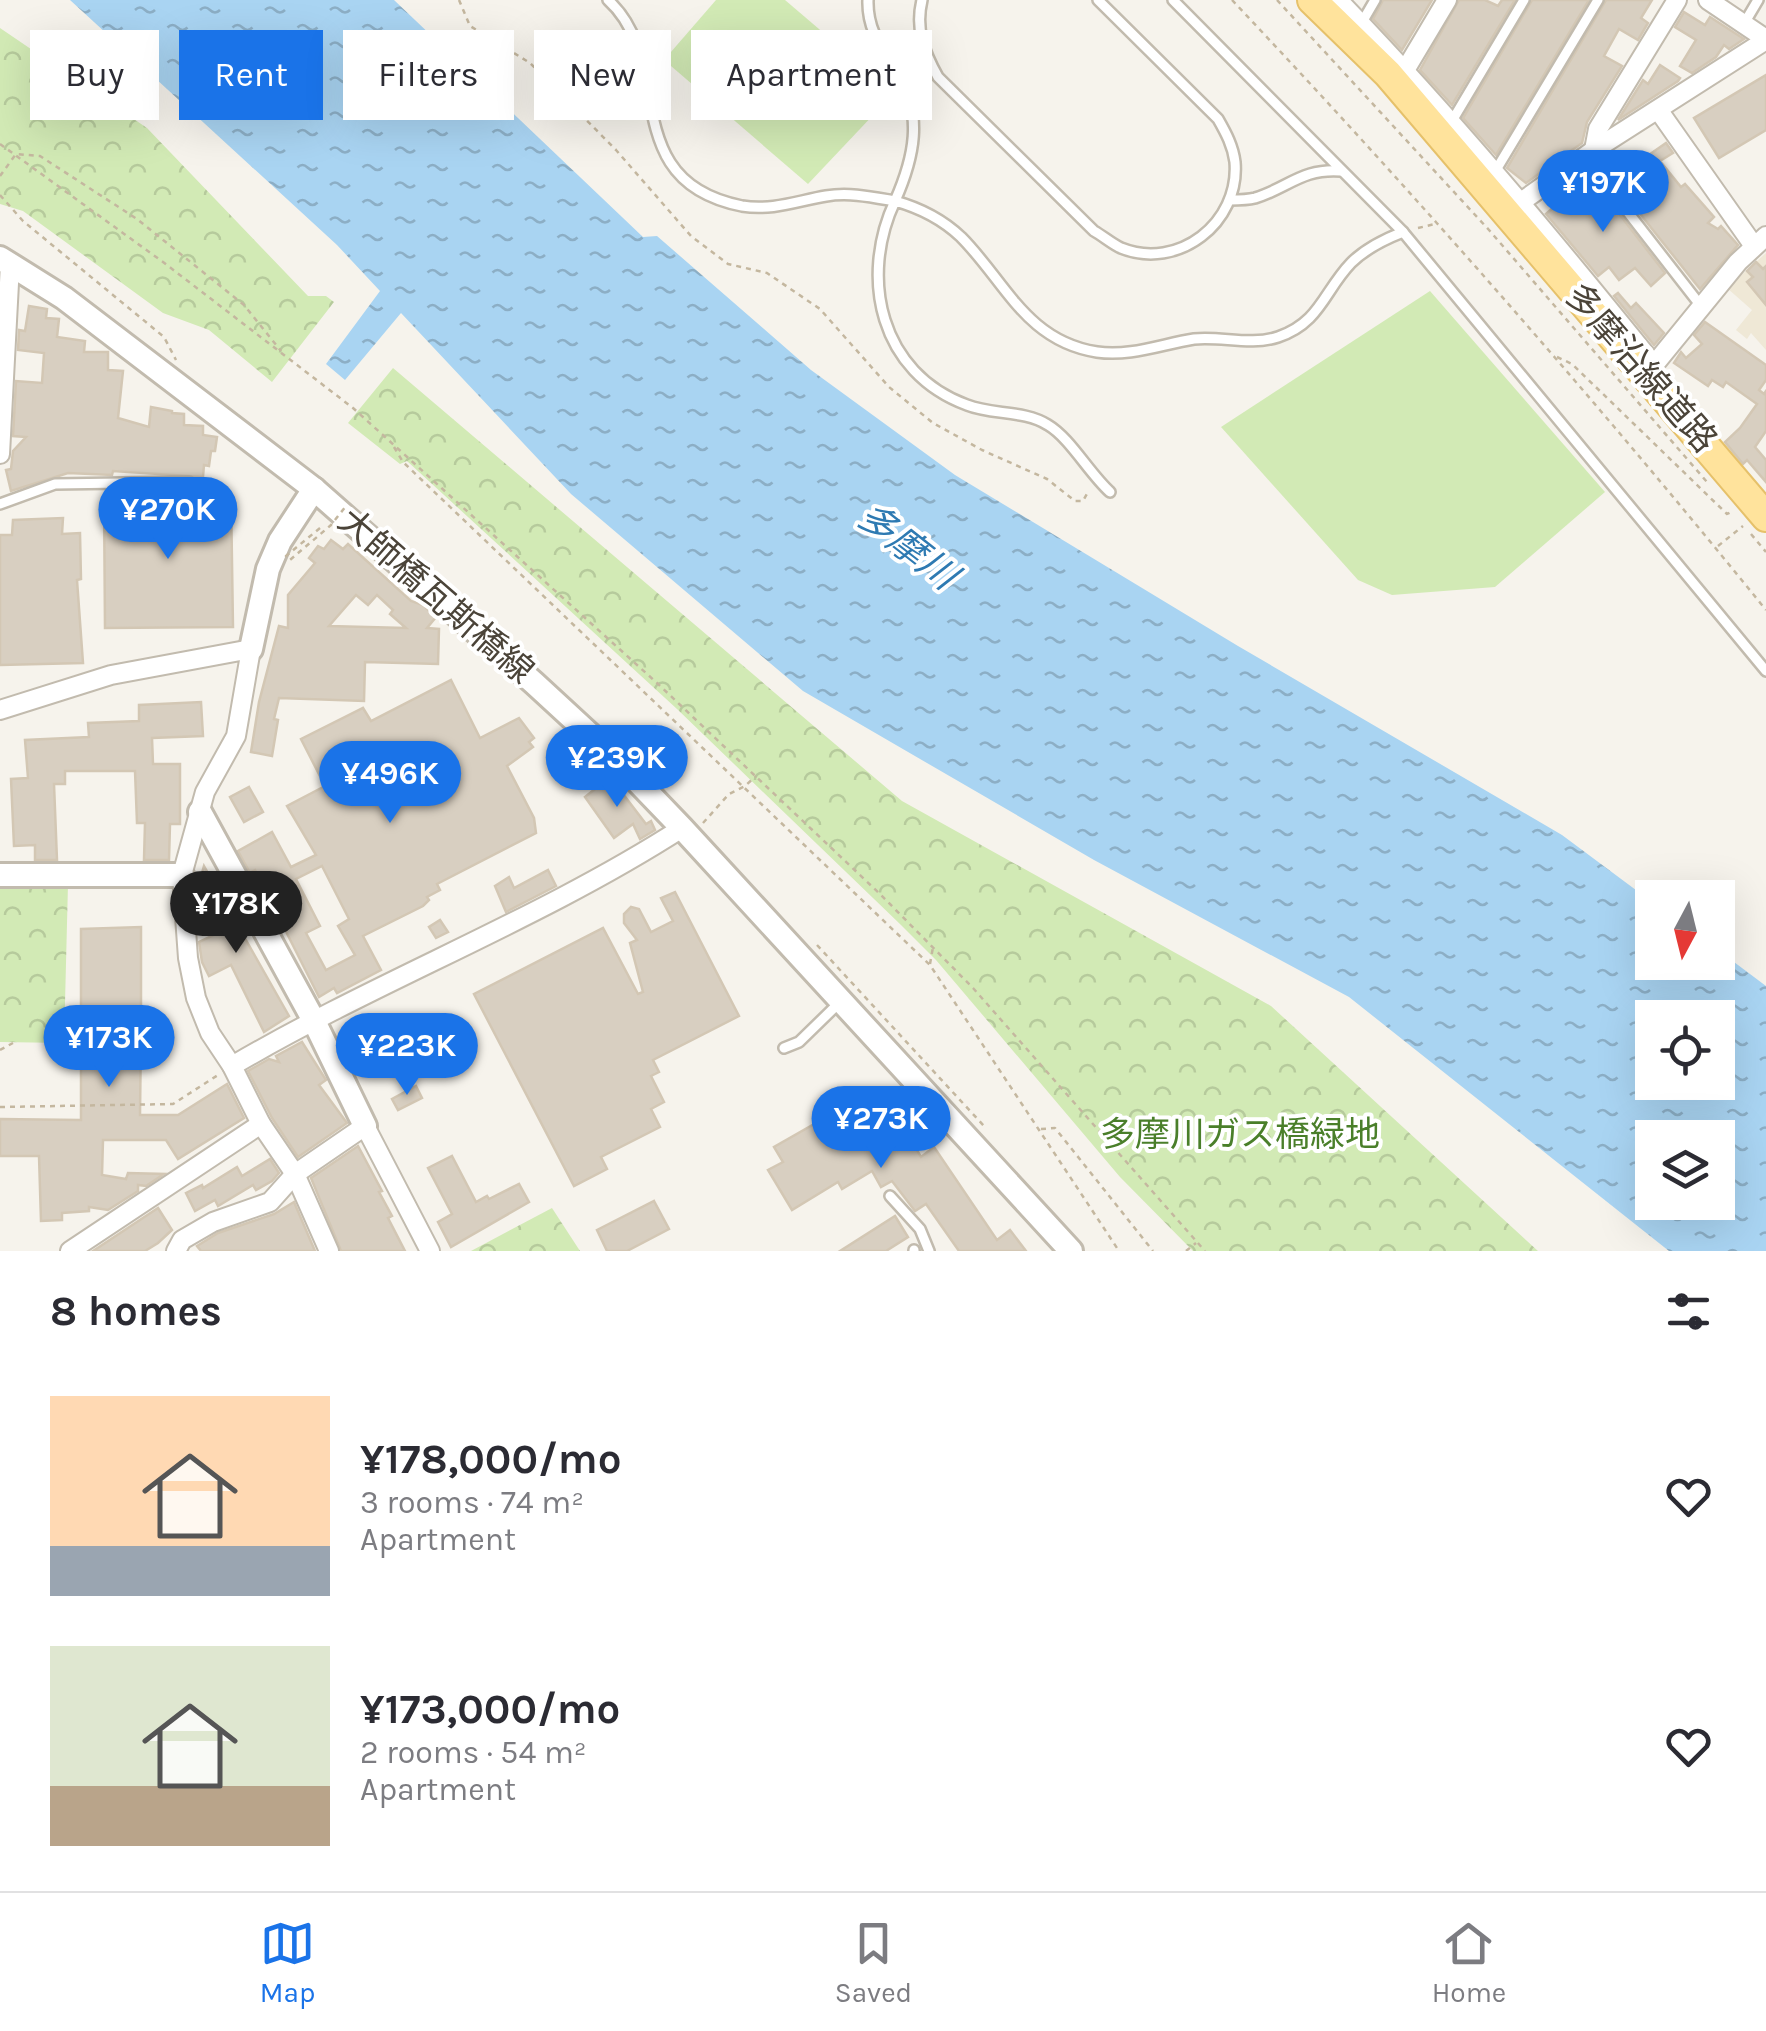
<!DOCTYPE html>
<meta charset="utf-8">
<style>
:root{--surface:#fff;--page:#f2f2f3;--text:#2b2b33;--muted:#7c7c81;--line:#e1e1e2;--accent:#1a73e8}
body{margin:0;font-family:Karla,"Noto Sans JP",sans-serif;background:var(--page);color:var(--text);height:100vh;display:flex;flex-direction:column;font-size:38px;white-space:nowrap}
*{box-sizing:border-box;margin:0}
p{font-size:32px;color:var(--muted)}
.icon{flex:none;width:55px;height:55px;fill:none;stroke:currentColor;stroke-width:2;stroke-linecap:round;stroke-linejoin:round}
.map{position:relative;height:1251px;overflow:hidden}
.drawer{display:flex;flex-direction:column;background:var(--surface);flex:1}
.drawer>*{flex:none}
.hud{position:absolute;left:30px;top:30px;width:1000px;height:90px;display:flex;gap:20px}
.needle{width:65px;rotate:187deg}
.tools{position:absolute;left:1635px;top:880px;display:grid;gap:20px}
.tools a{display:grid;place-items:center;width:100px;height:100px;border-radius:0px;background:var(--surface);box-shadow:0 10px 40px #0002;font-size:50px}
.price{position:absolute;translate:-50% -85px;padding:0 22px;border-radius:35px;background:var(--accent);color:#fff;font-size:32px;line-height:65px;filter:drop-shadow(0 2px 5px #0008)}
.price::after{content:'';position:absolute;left:50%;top:60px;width:30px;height:22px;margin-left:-15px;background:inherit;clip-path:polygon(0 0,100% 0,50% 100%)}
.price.on{background:#222;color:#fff}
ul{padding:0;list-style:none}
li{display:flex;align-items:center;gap:30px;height:250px;padding:0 50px}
li span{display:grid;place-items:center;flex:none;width:280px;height:200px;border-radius:0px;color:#555}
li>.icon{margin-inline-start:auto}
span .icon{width:120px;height:120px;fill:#fffc;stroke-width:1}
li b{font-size:42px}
h2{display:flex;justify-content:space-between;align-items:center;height:120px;padding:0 50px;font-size:42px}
.tag{padding:0 35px;border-radius:0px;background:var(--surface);box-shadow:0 10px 40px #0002;font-size:35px;line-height:90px}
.tag.on{background:var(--accent);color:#fff}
.tabs{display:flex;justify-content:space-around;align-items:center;height:140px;border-top:2px solid var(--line);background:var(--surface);font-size:28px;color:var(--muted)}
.tabs a{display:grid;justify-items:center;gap:5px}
.tabs .on{color:var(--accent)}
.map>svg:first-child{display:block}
</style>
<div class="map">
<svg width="1766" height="1251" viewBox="0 0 1766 1251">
<defs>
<pattern id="park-crowns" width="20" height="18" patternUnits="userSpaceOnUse" patternTransform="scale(2.5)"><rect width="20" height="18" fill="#d2eab5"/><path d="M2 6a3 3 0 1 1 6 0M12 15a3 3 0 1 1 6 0" fill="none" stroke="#b6ca9c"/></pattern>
<pattern id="water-ripples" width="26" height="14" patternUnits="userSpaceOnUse" patternTransform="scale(2.5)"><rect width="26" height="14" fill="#a9d4f2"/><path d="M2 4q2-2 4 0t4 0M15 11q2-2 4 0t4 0" fill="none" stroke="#8caec5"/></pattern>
</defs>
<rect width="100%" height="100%" fill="#f6f3ec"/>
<path fill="#efe8d6" d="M1766 253V350L1751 333 1747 339 1736 330 1752 310 1727 288Z"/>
<g fill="#d2eab5">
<path d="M716 0H785L894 93 808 184 664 60Z"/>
<path d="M1430 291 1605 492 1495 587 1392 595 1358 580 1221 427Z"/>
</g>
<g fill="url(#park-crowns)">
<path d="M0 28 147 128 308 296H326L334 302 272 382 209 330 163 313 23 211 0 204Z"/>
<path d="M393 368 902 801 1271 1006 1538 1251H1193L1120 1177 936 960 901 925 677 709 407 461 400 464 348 423Z"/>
<path d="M68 884 64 1043 0 1042V885Z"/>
<path d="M552 1208 580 1251H471Z"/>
</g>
<path fill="url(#water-ripples)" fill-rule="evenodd" d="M70 0H394L643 237 657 236 811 370 955 475 1238 646 1562 835 1652 902V962H1718V950L1766 986V1251H1669L1349 997 1094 860 803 691 571 494 401 313 345 380 326 364 380 291 337 245ZM1652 1018H1718V1082H1652ZM1652 1138H1718V1202H1652Z"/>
<g fill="#d8cfc1" stroke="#d3c7b4" stroke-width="2.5" fill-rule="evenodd">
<path d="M1383 0H1432L1402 50 1373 19Z"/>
<path d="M1459 0H1485L1498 6 1502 0H1515L1452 105 1420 70Z"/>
<path d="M1532 0H1589L1496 155 1463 118Z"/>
<path d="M1606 0H1652L1641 18 1648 23 1638 40 1619 29 1604 56 1622 66 1587 122 1582 143 1526 183 1507 168Z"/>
<path d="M1684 12 1705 25 1710 17 1744 39 1729 49 1724 45 1716 57 1692 73 1680 66 1696 40 1675 27Z"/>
<path d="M1660 65 1680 78 1678 81 1618 120 1643 80 1648 84Z"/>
<path d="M1766 75V130L1719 158 1694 118Z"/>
<path d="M1666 143 1673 153 1660 161 1681 187 1685 184 1714 217 1708 223 1718 229 1721 226 1738 245 1700 289 1613 180Z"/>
<path d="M1596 184 1665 273 1651 286 1635 268 1619 280 1609 267 1598 276 1546 214 1579 185 1584 192Z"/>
<path d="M1756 262 1763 269 1766 266V305L1747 282 1753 277 1747 271Z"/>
<path d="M1618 293 1631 308 1636 303 1664 333 1654 345 1614 296Z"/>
<path d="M29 306 47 309 46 318 59 319 57 337 85 341 84 352H108V370L123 371 118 418 149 427 151 407 172 411V413L184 414V425L203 426V435L217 437 215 451H211L209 466 204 465 203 477 113 471 112 475 68 473 11 491 6 470 11 469 13 451 26 437 13 436 16 381 42 383 44 353 18 350 19 330 25 331Z"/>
<path d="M1705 322 1766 365V380L1759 390 1764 394 1766 391V431L1755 447 1766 460V482L1747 460 1743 464 1725 442 1740 428 1757 404 1726 382 1723 387 1712 380 1708 386 1674 363 1681 352 1686 358 1702 344 1694 335Z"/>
<path d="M231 496 233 627 105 628 104 497Z"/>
<path d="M63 518 62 534 80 533 81 579 77 580 83 663 0 665V535H12L13 520Z"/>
<path d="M331 540 343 549 348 544 411 601 423 605 436 617 427 628 439 629 438 664 365 662 364 701 279 698 274 719 278 720 272 756 251 752 259 702 279 626 288 628V595L315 563 309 558 318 546 324 549ZM356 595 368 605 377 595 393 610 390 614 406 628 329 626Z"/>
<path d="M451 680 480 738 519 718 534 738 529 742 533 747 507 766 534 818 536 833 437 884 440 890 427 897 429 900 423 906 363 936 381 970 337 993 334 988 319 997 255 870 250 873 238 851 272 832 291 867 316 855 287 806 325 786 301 739 363 708 371 721ZM322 866 349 919 338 926 355 955 326 970 306 933 320 926 296 879Z"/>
<path d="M201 702 203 736 152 738 153 764H180V824H170L169 860H144L145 823H137L135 771H65V784H54L57 860H35V845L14 846 11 779 28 778 25 740 89 737 88 723 139 721V705Z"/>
<path d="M610 777 646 824 651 821 655 830 640 839 633 824 614 838 585 797Z"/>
<path d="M249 787 263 812 244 822 230 797Z"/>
<path d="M204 866 289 1016 264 1032 231 965 209 976 202 962 199 942 216 934 196 894Z"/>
<path d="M548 870 556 886 506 912 495 886 509 877 514 888Z"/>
<path d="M675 892 739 1016 653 1060 659 1072 651 1076 664 1102 651 1109 660 1127 601 1157 607 1169 574 1186 474 994 603 928 638 994 643 992 630 943 637 940 624 923V914L631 907 639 909 651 932 673 921 661 898Z"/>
<path d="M440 920 448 932 436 938 429 927Z"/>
<path d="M141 927V1021L168 1020 169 1030 141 1032 140 1115H178L227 1084 244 1118 178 1159 166 1140H103L102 1175 126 1179 128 1173 164 1174 146 1186 138 1185V1191L108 1210 89 1207V1211L62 1213V1220L41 1221 39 1156H0V1119L81 1120V929Z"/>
<path d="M454 1040 467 1066 451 1074 434 1050Z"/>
<path d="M302 1042 326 1080 319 1085 347 1123 298 1157 272 1118 248 1071 269 1059 279 1062 276 1056Z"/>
<path d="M416 1086 422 1098 398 1110 392 1099Z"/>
<path d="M874 1090 896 1127 901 1124 921 1157 934 1147 997 1240 1010 1230 1026 1251H959L926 1204 915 1211 892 1181 881 1187 872 1171 842 1189 838 1182 792 1210 768 1170 783 1162 774 1147Z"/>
<path d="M358 1146 382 1191 379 1192 392 1216 388 1218 405 1251H341L311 1178Z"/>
<path d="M452 1156 476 1202 487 1196 489 1199 519 1184 529 1202 451 1247 438 1222 452 1214 428 1168Z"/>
<path d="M270 1159 279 1173 272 1181 256 1190 253 1185 218 1206 215 1200 195 1211 186 1193 202 1185 203 1188 237 1167 242 1176Z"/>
<path d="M654 1201 669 1229 627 1251H607L597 1230Z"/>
<path d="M294 1202 315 1251H201L197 1246 218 1233 274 1214Z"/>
<path d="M158 1208 172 1230 158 1243 145 1251H93Z"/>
<path d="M895 1216 908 1237 886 1251H840Z"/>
</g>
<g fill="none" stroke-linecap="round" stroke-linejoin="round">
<g stroke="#c2bbae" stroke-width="14">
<g id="service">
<path d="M608 0C676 61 615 181 742 206 772 211 797 201 826 196 849 192 872 197 895 201 914 158 924 115 897 72 882 48 867 30 868 0"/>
<path d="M922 0C915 29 924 52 938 77L1094 231C1103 236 1112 244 1121 248 1178 271 1240 223 1235 162 1233 146 1226 133 1218 119L1098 0"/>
<path d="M1173 0 1403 232 1766 671"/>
<path d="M1745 22 1758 0"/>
<path d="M1361 24 1375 0"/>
<path d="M1452 121 1524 0"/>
<path d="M1585 157 1701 306"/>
<path d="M1496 170 1598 0"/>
<path d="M1230 200C1237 200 1247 200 1255 198 1288 188 1302 168 1341 171"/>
<path d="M1110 492C1089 473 1070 438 1048 425 1024 410 992 415 967 405 880 373 859 278 895 201 920 208 942 219 961 237 1005 281 1026 341 1097 352 1130 357 1162 344 1194 339 1222 336 1250 346 1278 337 1320 323 1324 291 1351 263 1365 249 1385 239 1403 232"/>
<path d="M0 504 55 484 189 482"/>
<path d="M784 1048 799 1042 839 1003"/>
<path d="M890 1196 920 1229 929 1251"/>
<path d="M914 1250V1251"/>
</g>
</g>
<g stroke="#c2bbae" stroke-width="22">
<g id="minor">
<path d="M1338 0C1450 116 1553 240 1654 365L1738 262 1766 236"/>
<path d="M1708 0 1766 39"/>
<path d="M1404 72 1447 0"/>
<path d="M1659 111 1754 246"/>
<path d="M1594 150 1598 129 1677 0"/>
<path d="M1521 202 1594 150 1766 40"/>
<path d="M0 454 10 264"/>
<path d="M0 710 111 675 251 649 236 736 205 792 182 875 188 958 196 998 210 1033 232 1066 261 1124 295 1174 329 1251"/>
<path d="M232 1066C378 980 539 920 682 828"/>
<path d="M70 1251 261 1124"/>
<path d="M176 1251 182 1240 213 1222 270 1202 295 1174 365 1126 430 1251"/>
</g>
</g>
<g stroke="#c2bbae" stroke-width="28">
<g id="tertiary">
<path d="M0 258 64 298 314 489 534 683 610 753 682 828 1071 1251"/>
<path d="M251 649 268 569 280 541 314 489"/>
<path d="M200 812 313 1019 365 1126"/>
<path d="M0 875H182"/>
</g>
</g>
<g stroke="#e6c16a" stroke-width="32">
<path id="primary" d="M1312 0 1388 74 1766 517"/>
</g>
<g stroke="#c4b79f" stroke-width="2.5" stroke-dasharray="5 5" stroke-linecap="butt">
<path d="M459 0 470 26 530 63 616 150 691 236 728 264 767 273 820 309 889 387 933 423 982 450 1047 479 1075 501H1083L1089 490"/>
<path d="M1232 0C1417 196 1596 400 1766 610"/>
<path d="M1277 0 1489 230 1707 482"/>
<path d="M0 144 163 262 353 408 657 683 880 894 973 988 1205 1251"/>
<path d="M0 176 16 154 40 156 137 219 244 305 281 351"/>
<path d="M0 195 23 221 164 337 176 360"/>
<path d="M1418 228 1435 224"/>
<path d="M1557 357 1572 364 1727 514 1731 512"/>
<path d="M394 447 403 462 930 965 1119 1251"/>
<path d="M1751 534 1766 552"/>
<path d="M1718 546 1743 526"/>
<path d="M703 823 729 794 745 786 756 776"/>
<path d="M817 945 984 1126"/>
<path d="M930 964 933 947"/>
<path d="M0 1050 13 1043"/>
<path d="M0 1107 173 1104 218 1075"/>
<path d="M1041 1129 1055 1128 1153 1251"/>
<path d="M1186 1251 1196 1243"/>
</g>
<use href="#service" stroke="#fff" stroke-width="9"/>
<use href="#minor" stroke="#fff" stroke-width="18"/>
<use href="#tertiary" stroke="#fff" stroke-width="22"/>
<use href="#primary" stroke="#ffe39c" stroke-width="28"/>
<path stroke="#c4b79f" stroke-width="2.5" stroke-dasharray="5 5" stroke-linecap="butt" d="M320 528 286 556 290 560 331 525 346 506"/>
</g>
<g text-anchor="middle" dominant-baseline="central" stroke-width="8" stroke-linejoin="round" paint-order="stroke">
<g font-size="35" fill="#4b4439" stroke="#fff">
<text transform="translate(1641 368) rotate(49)">多摩沿線道路</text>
<text transform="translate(436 596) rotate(41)">大師橋瓦斯橋線</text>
</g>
<g font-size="35" fill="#4a7f2a" stroke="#fff">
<text x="1240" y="1134">多摩川ガス橋緑地</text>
</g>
<g font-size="38" font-style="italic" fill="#2e7ab2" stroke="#fff">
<text transform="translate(907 546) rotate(38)">多摩川</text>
</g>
</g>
</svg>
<div class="tools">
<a><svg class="needle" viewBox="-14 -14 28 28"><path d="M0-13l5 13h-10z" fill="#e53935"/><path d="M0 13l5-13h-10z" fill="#7c7c81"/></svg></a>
<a><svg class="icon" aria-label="locate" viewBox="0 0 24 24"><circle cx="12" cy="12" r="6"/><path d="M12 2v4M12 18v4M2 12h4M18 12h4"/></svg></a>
<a><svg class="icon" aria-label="layers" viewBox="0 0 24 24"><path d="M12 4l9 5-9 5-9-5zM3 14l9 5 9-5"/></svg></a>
</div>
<b class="price" style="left:1603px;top:235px">¥197K</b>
<b class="price" style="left:168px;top:562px">¥270K</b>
<b class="price" style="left:617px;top:810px">¥239K</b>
<b class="price" style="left:390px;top:826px">¥496K</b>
<b class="price on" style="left:236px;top:956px">¥178K</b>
<b class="price" style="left:109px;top:1090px">¥173K</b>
<b class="price" style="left:407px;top:1098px">¥223K</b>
<b class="price" style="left:881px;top:1171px">¥273K</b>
<div class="hud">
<a class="tag">Buy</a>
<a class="tag on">Rent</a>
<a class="tag">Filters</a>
<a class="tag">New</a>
<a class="tag">Apartment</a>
</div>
</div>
<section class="drawer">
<h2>8 homes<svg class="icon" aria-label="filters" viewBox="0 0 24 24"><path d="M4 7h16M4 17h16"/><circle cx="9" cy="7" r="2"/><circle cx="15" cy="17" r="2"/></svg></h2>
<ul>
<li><span style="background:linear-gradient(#ffd9b3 75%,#9aa5b1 0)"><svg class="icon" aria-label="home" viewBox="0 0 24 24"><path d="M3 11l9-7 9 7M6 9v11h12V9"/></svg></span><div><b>¥178,000/mo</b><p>3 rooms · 74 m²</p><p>Apartment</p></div><svg class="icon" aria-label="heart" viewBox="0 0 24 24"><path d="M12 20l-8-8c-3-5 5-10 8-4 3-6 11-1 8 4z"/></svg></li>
<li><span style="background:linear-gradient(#dfe7d0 70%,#b9a48a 0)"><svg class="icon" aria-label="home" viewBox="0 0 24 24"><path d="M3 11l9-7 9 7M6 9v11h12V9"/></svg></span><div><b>¥173,000/mo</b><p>2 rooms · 54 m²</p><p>Apartment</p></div><svg class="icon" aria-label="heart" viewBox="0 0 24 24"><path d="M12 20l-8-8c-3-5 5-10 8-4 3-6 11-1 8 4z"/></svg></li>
</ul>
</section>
<nav class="tabs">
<a class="on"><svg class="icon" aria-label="map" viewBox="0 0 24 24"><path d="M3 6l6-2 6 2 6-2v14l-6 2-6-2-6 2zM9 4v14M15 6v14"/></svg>Map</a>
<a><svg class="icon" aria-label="saved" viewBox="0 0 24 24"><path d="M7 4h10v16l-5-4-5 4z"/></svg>Saved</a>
<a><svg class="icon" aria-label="home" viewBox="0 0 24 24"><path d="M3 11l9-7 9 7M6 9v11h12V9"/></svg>Home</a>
</nav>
